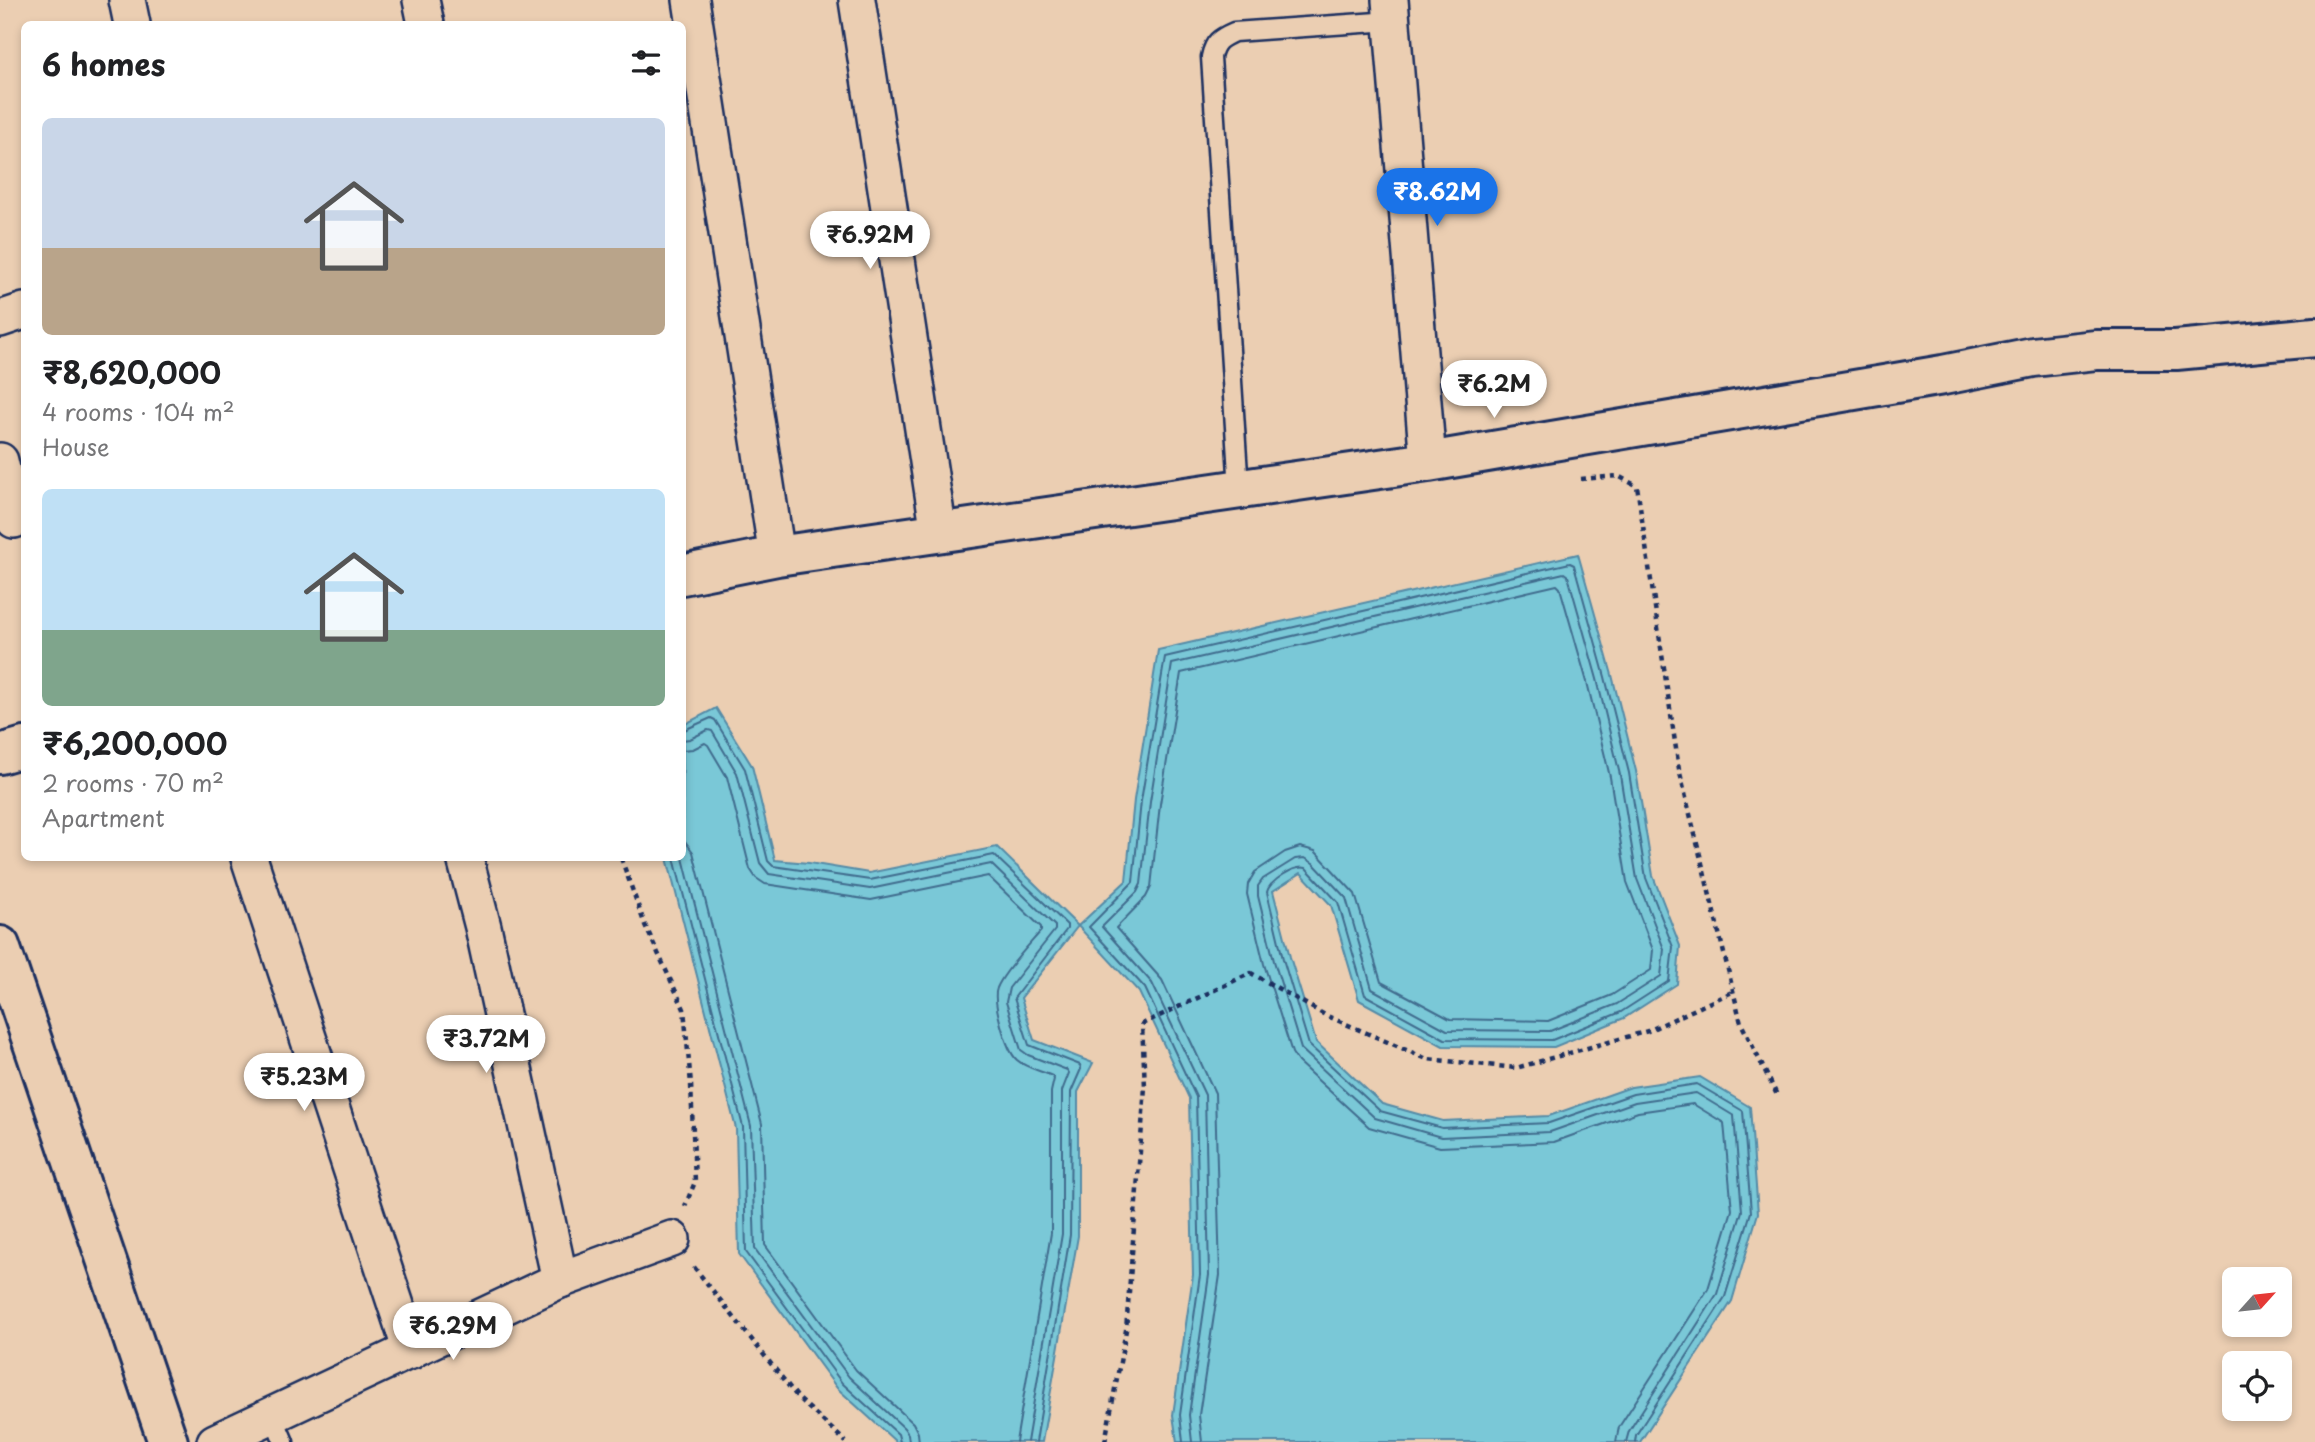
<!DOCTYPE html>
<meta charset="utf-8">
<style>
:root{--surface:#fff;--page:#f6f6f6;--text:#202124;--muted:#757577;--accent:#1a73e8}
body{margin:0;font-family:"Playpen Sans",sans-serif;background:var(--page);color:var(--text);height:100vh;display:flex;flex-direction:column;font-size:26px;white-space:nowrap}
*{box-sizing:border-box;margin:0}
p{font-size:23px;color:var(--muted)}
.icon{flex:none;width:38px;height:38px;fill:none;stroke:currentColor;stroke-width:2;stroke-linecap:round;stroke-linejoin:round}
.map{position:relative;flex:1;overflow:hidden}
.sheet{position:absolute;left:21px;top:21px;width:665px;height:840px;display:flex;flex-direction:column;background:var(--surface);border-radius:10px;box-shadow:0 4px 10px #0003}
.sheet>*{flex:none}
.needle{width:46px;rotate:63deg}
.fabs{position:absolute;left:2222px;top:1267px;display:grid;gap:14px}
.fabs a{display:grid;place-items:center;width:70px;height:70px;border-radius:10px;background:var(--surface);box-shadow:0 4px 10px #0003;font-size:35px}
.price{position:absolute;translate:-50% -60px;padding:0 16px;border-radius:24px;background:#fff;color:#222;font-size:23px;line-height:46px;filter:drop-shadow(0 2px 4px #0008)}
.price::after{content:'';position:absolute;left:50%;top:42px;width:21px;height:16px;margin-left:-10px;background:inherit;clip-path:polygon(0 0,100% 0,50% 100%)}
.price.active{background:var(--accent);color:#fff}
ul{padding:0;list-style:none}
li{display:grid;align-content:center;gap:14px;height:371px;padding:0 21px}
li span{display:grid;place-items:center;height:217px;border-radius:10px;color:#555}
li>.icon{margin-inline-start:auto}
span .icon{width:126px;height:126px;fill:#fffc;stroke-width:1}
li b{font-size:30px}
h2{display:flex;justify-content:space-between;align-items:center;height:84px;padding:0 21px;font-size:30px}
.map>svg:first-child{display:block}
</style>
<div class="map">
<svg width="2315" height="1442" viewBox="0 0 2315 1442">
<rect width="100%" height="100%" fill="#ebceb2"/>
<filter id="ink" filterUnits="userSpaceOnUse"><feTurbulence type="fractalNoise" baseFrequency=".0143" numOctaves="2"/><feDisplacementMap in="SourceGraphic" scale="14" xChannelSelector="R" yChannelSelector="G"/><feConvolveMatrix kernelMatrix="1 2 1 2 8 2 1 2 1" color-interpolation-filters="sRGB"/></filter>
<g filter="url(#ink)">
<path fill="#7ac8d7" stroke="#548ba7" stroke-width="2" d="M1578 554 1612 675 1636 771 1653 876 1680 946 1677 984 1624 1018 1554 1047 1443 1046 1359 1000 1331 905 1301 873 1273 891 1290 957 1316 1042 1382 1104 1443 1121 1549 1116 1631 1087 1700 1077 1750 1107 1758 1213 1732 1301 1640 1442H1177L1173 1415 1193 1275 1189 1098 1139 992 1078 926 1021 998 1034 1040 1093 1063 1078 1092V1236L1042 1442H896L837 1388 739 1254 736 1129 667 858H682L683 725 716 708 752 766 775 860 809 863 869 873 997 847 1078 926 1126 881 1134 800 1158 650Z"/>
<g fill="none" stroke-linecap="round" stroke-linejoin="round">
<g stroke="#416c8e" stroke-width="2">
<path d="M682 731 711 718 715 720 745 769 768 861 773 866 870 880 994 855 1067 925V929L1014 998 1029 1045 1080 1065 1081 1069 1071 1092 1070 1235 1036 1442"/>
<path d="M682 740 690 739 708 730 712 731 737 773 760 863 769 874 870 889 991 864 1055 926V930L1009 988 1006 1002 1021 1050 1028 1055 1067 1070 1069 1073 1062 1091V1234L1027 1442"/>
<path d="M682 750 693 749 705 743 708 745 727 777 750 869 756 878 765 884 871 900 988 876 1041 927V931C1029 945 1004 971 997 988 992 1001 1006 1050 1017 1060 1026 1068 1041 1071 1052 1076L1054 1079 1051 1092V1233L1016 1442"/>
<path d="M682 837 693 852 762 1124 765 1245 856 1370 913 1423 918 1433 919 1442"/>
<path d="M682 854 751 1126 755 1249 849 1377 904 1428 908 1434 909 1442"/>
<path d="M674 858 743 1127 746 1252 842 1383 898 1434 900 1442"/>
<path d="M1183 1442 1180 1415 1200 1275 1196 1097 1145 988 1089 927 1133 882 1141 801 1165 657 1570 563 1574 565 1605 677 1629 773 1646 878 1673 947 1669 981 1621 1012 1552 1040 1445 1039 1365 995 1338 902 1306 868C1294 865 1270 881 1267 892L1283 959 1309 1045 1380 1111 1442 1128 1549 1123 1633 1094 1697 1084 1743 1111 1751 1212 1725 1297 1636 1435 1635 1442"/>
<path d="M1192 1442 1189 1415 1209 1275 1205 1095 1152 983 1102 927 1137 892 1141 884 1150 802 1172 664 1564 573 1568 576 1597 679 1620 775 1637 879 1664 949 1661 976 1617 1004 1550 1031 1447 1030 1372 989 1346 898 1313 863 1305 858 1295 859 1263 879 1258 886V896L1274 961 1301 1049 1375 1118 1441 1137 1550 1132 1635 1102 1696 1093 1734 1116 1742 1211 1717 1294 1629 1431 1626 1442"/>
<path d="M1202 1442 1199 1415 1220 1275 1215 1093 1162 980 1116 928 1146 897 1151 887 1160 804 1181 673 1557 585 1560 588 1587 682 1610 777 1627 882 1653 950 1651 970 1612 995 1548 1021 1450 1019 1381 982 1355 894 1315 851 1300 847 1285 852 1255 872 1248 884 1247 894 1264 964 1292 1053 1298 1062 1369 1127 1440 1147 1554 1142 1638 1112 1693 1104 1724 1123 1732 1210 1708 1289 1619 1427 1616 1442"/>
</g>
<g stroke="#1b2f5e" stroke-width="23">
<g id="lane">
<path d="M1239 489 1211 57C1214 42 1220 38 1234 32L1392 21"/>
<path d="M273 1416 284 1442"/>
</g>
</g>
<g stroke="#1b2f5e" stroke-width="40">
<g id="street">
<path d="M127 0 132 24"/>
<path d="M421 0 426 24"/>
<path d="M691 0 777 556"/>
<path d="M857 0 939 533"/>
<path d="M1390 0 1428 462"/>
<path d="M0 319 24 311"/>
<path d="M0 461 14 520"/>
<path d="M249 858 411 1351"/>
<path d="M465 858 483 927 560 1280"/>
<path d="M215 1442 560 1280 672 1239"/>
</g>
</g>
<g stroke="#1b2f5e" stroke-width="44">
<g id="secondary">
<path d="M682 575 777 556 1428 462 1943 375 2033 357 2096 350H2176L2315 337"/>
<path d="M0 754 24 747"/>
<path d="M0 946 168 1442"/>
</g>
</g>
<g stroke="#1b2f5e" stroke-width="4.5" stroke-dasharray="5 5" stroke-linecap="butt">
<path d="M1581 479 1618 476 1637 486 1679 769 1741 1023 1778 1097"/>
<path d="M621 858 645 925 684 1009 691 1084 695 1182 685 1206"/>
<path d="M694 1267 799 1399 846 1442"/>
<path d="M1105 1442 1126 1330 1145 1087 1142 1024 1251 973 1325 1015 1427 1059 1516 1068 1648 1031 1732 992"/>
</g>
<use href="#lane" stroke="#ebceb2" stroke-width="18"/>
<use href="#street" stroke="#ebceb2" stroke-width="35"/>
<use href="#secondary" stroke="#ebceb2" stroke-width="38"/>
</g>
</g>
</svg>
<div class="fabs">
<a><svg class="needle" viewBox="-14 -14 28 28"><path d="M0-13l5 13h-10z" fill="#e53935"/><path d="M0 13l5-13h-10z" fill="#757577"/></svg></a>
<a><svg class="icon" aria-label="locate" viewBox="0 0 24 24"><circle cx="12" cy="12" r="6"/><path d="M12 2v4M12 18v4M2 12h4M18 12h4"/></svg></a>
</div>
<b class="price active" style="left:1437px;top:228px">₹8.62M</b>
<b class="price" style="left:870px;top:271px">₹6.92M</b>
<b class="price" style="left:1494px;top:420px">₹6.2M</b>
<b class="price" style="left:486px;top:1075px">₹3.72M</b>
<b class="price" style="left:304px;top:1113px">₹5.23M</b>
<b class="price" style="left:453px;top:1362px">₹6.29M</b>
<section class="sheet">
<h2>6 homes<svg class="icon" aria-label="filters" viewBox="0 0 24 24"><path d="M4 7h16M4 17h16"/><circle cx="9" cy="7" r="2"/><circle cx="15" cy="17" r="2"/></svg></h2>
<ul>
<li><span style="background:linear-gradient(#c9d6e8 60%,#b9a48a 0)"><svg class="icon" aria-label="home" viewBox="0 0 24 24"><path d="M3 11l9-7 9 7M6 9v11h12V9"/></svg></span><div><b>₹8,620,000</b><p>4 rooms · 104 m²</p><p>House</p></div></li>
<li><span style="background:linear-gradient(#bfe0f5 65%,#7fa58c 0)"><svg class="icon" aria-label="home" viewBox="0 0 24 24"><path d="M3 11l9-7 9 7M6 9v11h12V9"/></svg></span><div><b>₹6,200,000</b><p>2 rooms · 70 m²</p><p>Apartment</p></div></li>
</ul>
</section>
</div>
